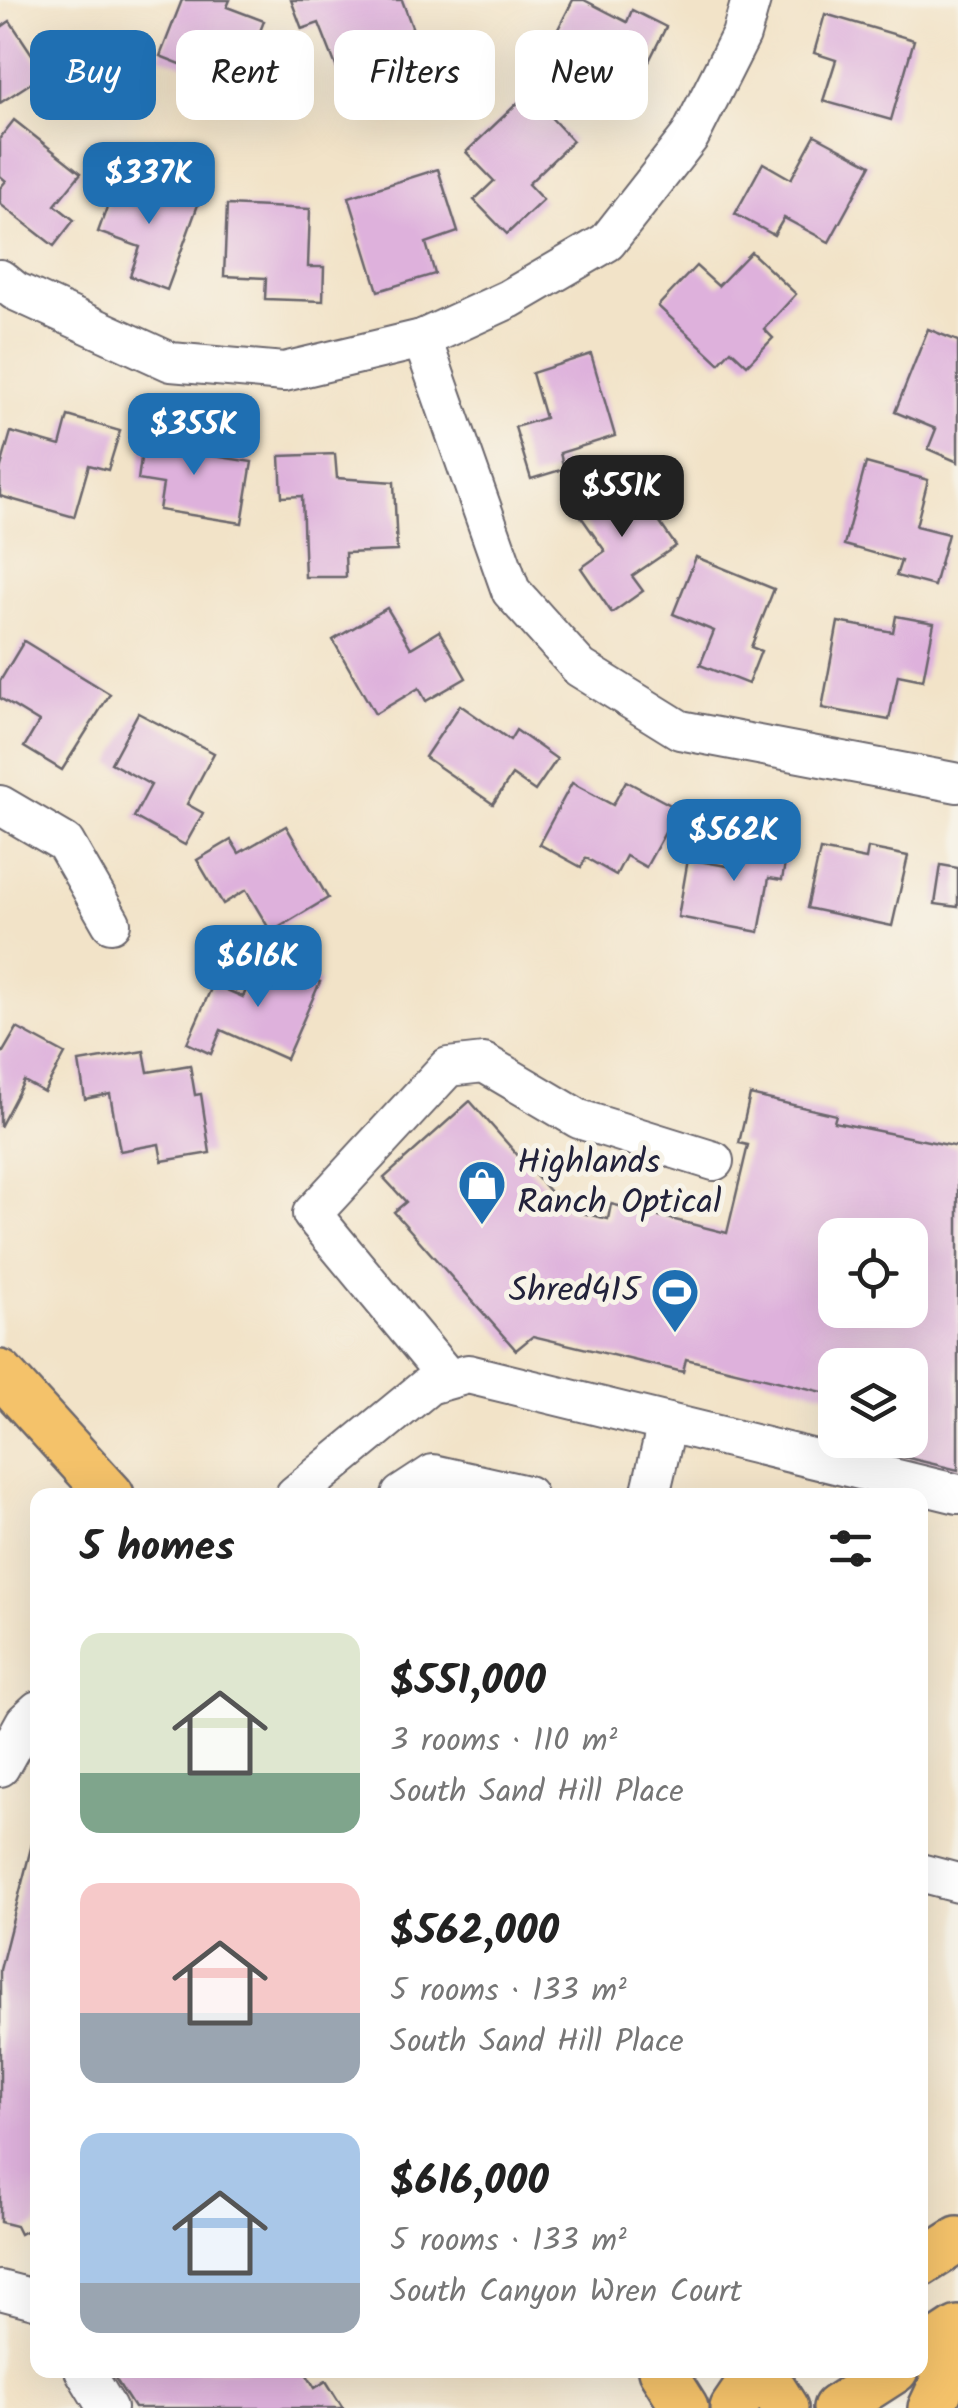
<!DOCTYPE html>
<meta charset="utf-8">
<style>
:root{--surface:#fff;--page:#f6f6f6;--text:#222;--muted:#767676;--accent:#1f6fb2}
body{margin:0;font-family:Kalam,sans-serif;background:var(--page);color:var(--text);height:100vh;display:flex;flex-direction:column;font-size:38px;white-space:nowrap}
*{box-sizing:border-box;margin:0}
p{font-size:32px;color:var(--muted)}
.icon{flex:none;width:55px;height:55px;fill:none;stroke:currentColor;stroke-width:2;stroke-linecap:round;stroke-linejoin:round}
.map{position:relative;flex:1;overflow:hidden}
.drawer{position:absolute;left:30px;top:1488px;width:898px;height:890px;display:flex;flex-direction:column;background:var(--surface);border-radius:20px;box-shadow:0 10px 40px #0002}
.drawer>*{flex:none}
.banner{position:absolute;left:30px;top:30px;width:900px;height:90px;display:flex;gap:20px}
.tools{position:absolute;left:818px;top:1218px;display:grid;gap:20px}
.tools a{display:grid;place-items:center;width:110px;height:110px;border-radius:20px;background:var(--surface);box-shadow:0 10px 40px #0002;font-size:50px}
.price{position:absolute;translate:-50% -85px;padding:0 22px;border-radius:20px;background:var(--accent);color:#fff;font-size:32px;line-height:65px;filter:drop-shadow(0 2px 5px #0008)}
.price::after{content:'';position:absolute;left:50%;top:60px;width:30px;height:22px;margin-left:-15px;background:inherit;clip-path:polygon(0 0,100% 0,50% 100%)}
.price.selected{background:#222;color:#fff}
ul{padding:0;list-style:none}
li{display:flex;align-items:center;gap:30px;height:250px;padding:0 50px}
li span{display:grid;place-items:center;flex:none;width:280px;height:200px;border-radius:20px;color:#555}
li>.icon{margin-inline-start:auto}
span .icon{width:120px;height:120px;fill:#fffc;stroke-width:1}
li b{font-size:42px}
h2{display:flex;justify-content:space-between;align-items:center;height:120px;padding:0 50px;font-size:42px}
.chip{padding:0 35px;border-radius:20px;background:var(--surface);box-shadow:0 10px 40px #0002;font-size:35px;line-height:90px}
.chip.selected{background:var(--accent);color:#fff}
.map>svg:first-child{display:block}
</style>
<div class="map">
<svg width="958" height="2408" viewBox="0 0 958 2408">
<rect width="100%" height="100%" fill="#f7f3e8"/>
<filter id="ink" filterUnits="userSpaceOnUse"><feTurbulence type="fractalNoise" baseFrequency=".01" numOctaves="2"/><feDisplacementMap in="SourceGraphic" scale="20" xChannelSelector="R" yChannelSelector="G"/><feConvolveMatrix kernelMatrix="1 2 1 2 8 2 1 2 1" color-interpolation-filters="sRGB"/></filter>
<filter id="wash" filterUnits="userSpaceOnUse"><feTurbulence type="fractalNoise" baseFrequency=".0048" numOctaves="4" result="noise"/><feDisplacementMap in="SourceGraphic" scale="40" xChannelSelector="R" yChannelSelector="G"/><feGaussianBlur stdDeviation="2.25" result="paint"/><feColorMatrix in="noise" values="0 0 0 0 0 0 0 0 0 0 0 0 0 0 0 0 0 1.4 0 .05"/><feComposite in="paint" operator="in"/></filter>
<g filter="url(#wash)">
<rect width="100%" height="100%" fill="#f2e3c8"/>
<g id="blocks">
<g fill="#deb1dc" fill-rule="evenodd">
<path d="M182 0H230L227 7 264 21 239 87 160 56Z"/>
<path d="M291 0H402L418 43 339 74 319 23 302 29Z"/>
<path d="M573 0H584L627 22 632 10 666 27 640 79 619 69 601 104 537 70Z"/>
<path d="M825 14 914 40 891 120 823 101 836 60 814 53Z"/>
<path d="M10 21 45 74 0 103V28Z"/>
<path d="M528 93 573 141 528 184 543 200 507 234 474 200 494 181 466 152Z"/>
<path d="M14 120 81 173 55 205 74 220 54 246 0 204V188L6 181 0 176V138Z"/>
<path d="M815 135 871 165 829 242 784 218 774 235 735 214 763 163 791 179Z"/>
<path d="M438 169 458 232 426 243 435 274 378 291 349 197Z"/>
<path d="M119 174 199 202 167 290 130 276 140 247 98 232Z"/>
<path d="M227 205 310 209 308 267H324L323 301 265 299 266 278 224 276Z"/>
<path d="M751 252 796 294 764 329 773 338 747 365 731 350 719 363 658 306 696 266 718 286Z"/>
<path d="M928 329 958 341V462L928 449 936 429 895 412Z"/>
<path d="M591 354 615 436 560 453 564 469 531 479 515 427 545 418 532 373Z"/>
<path d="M68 416 120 431 108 470 89 465 74 517 0 496V470L11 432 60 446Z"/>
<path d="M145 429 198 438 195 453 252 462 242 523 159 510 163 484 138 480Z"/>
<path d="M335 454 337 478 394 482 397 551 345 553 346 577H305L302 496 282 497 280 456Z"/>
<path d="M866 463 928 480 916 526 948 534 934 586 896 576 901 561 844 545Z"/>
<path d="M625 473 676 546 632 576 643 591 612 613 581 568 605 551 575 508Z"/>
<path d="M696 557 774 589 751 647 761 651 748 684 700 665 714 631 673 614Z"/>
<path d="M387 608 411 648 439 631 466 678 426 701 419 688 375 714 333 640Z"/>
<path d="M896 616 934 623 923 680 898 675 889 720 822 708 838 622 893 632Z"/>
<path d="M24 641 110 694 62 770 24 747 39 722 0 698V681Z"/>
<path d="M460 705 510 740 516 730 557 759 535 791 512 775 493 804 425 757Z"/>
<path d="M138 713 214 753 187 804 203 813 185 845 134 817 151 785 111 763Z"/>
<path d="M626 781 678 809 646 867 626 856 616 875 586 858 581 867 539 844 572 783 613 805Z"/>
<path d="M286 826 328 898 271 932 246 890 223 904 197 860 231 840 239 853Z"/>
<path d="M738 832 789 842 782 880 769 878 759 932 678 917 688 859 732 867Z"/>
<path d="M868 848 908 856 892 926 807 908 820 850 866 859Z"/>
<path d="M941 865 958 868V907L935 904Z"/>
<path d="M261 956 320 982 286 1059 221 1030 211 1054 187 1043 213 984 243 997Z"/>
<path d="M17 1028 65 1054 44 1092 24 1081 0 1127V1050L3 1052Z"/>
<path d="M144 1051 148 1072 190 1065 195 1095 201 1094 210 1153 162 1161 159 1144 120 1151 110 1094 85 1099 79 1062Z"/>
<path d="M750 1095 836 1115 834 1122 958 1147V1470L892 1454 895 1440H910V1365H835V1395L686 1359 683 1372 533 1336 516 1350 394 1212 406 1202 384 1178 470 1101 565 1209 608 1219 611 1204 727 1233 748 1145 739 1143ZM835 1235H910V1310H835Z"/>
<path d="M36 1828 38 2224 20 2234 16 2226 0 2222V1970Z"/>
<path d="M110 2370H304L315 2388 326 2381 343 2408H134Z"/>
</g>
</g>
</g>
<g filter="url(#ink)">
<use href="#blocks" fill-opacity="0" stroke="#6b666c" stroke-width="2.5"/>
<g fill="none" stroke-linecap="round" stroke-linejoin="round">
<g stroke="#6b666c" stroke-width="42">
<g id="minor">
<path d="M0 279 15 291 171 362 284 372 422 339 509 299 607 242 690 136 741 35 751 0"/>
<path d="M422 339 511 591 580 668 680 730 958 783"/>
<path d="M0 805 65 843 111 923"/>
<path d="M447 1377 312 1214 448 1067 484 1063 579 1119 714 1161"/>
<path d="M295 1495 429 1385 468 1374 958 1494"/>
<path d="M401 1495 433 1474 527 1495"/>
<path d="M650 1495 667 1423"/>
<path d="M0 1767 25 1722 38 1710"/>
<path d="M920 1873 958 1883"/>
<path d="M0 2290 38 2300"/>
<path d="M84 2370 107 2408"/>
</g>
</g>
<g stroke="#6b666c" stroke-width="50">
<g id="major">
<path d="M0 1373 111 1495"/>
<path d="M920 2264 958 2240"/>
<path d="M920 2354 958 2329"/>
<path d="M661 2370 685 2408"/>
<path d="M761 2370 785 2408"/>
<path d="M733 2408 759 2370"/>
<path d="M836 2408 895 2370"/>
<path d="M931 2408 946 2376 958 2367"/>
</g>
</g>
<use href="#minor" stroke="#fff" stroke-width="38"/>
<use href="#major" stroke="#f4c26a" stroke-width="45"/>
</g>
</g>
<defs>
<g id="shop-pin" transform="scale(2.5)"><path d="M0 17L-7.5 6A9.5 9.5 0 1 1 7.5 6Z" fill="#1f6fb2" stroke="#f7f3e8"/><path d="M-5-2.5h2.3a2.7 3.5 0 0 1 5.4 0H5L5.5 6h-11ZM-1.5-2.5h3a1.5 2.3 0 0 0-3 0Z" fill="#fff"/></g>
<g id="stadium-pin" transform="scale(2.5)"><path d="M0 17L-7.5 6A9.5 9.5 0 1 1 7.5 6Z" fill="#1f6fb2" stroke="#f7f3e8"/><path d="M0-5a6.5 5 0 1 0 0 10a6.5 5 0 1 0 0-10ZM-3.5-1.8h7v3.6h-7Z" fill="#fff"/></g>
</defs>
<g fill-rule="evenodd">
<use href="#shop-pin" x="482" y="1184"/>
<use href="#stadium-pin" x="675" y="1292"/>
</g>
<g text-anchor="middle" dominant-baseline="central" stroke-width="10" stroke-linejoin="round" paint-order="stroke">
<g font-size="35" fill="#22223b" stroke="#f7f3e8" text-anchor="start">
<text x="517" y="1164">Highlands<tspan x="517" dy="40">Ranch Optical</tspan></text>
<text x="640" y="1292" text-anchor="end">Shred415</text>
</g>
</g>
</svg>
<div class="tools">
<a><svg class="icon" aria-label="locate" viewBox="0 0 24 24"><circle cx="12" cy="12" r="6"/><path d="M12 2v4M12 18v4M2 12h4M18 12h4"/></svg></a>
<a><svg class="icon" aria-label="layers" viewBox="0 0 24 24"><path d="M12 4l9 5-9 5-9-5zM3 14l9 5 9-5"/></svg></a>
</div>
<b class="price" style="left:149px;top:227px">$337K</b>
<b class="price" style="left:194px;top:478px">$355K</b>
<b class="price selected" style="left:622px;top:540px">$551K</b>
<b class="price" style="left:734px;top:884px">$562K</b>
<b class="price" style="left:258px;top:1010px">$616K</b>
<div class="banner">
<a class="chip selected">Buy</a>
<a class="chip">Rent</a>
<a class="chip">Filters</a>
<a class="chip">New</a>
</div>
<section class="drawer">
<h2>5 homes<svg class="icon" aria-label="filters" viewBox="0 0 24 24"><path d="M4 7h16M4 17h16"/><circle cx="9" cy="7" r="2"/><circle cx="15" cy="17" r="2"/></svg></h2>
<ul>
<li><span style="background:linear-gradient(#dfe7d0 70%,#7fa58c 0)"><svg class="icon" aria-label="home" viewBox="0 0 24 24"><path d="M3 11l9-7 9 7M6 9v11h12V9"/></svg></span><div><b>$551,000</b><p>3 rooms · 110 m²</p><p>South Sand Hill Place</p></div></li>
<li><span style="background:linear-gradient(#f6c9c9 65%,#9aa5b1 0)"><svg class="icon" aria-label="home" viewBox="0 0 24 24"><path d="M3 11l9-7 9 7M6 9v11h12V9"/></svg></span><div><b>$562,000</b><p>5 rooms · 133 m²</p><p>South Sand Hill Place</p></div></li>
<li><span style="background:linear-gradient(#a9c7e8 75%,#9aa5b1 0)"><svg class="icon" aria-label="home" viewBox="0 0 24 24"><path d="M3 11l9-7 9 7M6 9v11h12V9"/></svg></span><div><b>$616,000</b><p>5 rooms · 133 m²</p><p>South Canyon Wren Court</p></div></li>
</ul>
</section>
</div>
